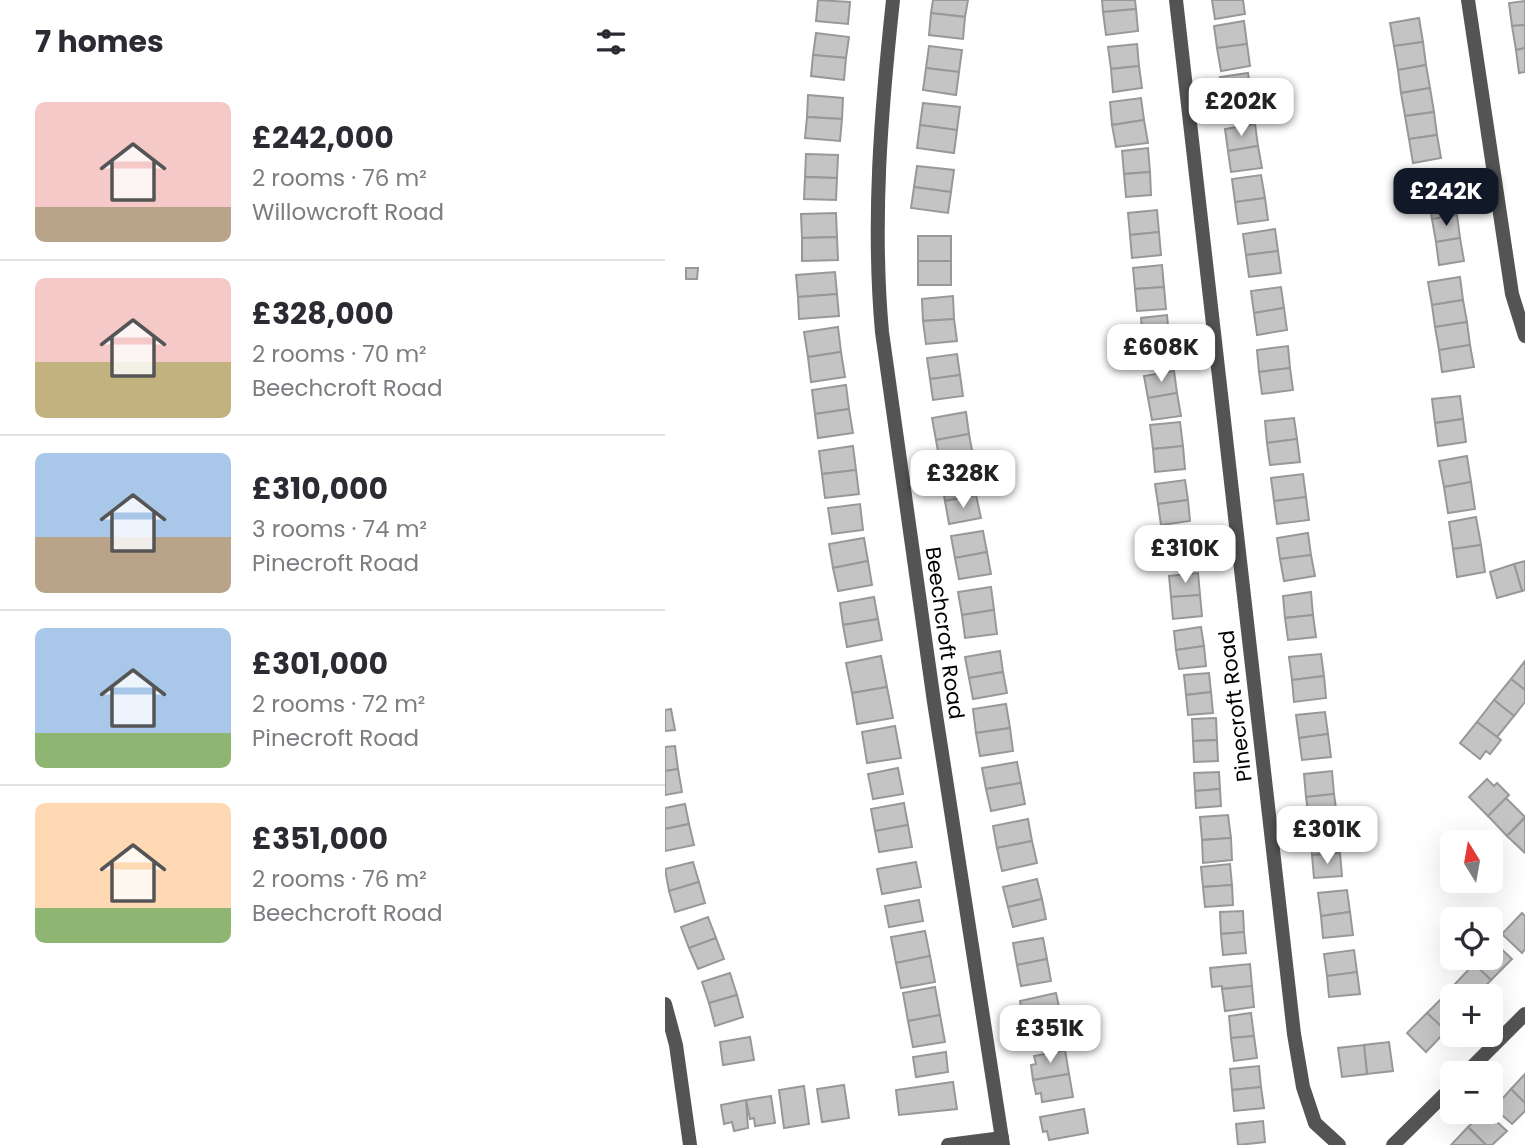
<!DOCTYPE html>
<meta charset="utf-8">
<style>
:root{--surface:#fff;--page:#f2f2f3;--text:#2b2b33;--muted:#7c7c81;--line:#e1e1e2;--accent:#111827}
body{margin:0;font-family:Poppins,sans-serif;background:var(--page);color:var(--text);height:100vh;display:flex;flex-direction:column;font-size:26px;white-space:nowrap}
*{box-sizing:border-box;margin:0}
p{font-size:23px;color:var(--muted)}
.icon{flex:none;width:38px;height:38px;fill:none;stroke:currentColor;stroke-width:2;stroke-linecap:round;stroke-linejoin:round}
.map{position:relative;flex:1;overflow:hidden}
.side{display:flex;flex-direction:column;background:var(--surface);width:665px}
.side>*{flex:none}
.needle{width:46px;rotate:349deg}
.fabs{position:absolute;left:775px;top:830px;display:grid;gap:14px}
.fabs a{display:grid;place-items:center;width:63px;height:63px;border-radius:10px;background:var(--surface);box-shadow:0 7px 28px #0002;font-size:35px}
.price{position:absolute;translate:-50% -60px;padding:0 16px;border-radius:14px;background:#fff;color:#222;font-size:23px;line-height:46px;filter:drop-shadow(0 2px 4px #0008)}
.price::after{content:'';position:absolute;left:50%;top:42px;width:21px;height:16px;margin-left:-10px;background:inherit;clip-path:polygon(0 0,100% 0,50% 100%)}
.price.selected{background:var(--accent);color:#fff}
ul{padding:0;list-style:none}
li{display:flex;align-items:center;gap:21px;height:175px;padding:0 35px}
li+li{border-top:2px solid var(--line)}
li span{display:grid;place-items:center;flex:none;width:196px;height:140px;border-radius:10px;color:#555}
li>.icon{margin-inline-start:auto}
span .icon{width:84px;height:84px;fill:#fffc;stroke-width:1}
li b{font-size:30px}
h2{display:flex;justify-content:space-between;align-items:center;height:84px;padding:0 35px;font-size:30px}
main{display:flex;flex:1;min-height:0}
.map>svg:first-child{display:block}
</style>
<main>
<section class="side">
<h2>7 homes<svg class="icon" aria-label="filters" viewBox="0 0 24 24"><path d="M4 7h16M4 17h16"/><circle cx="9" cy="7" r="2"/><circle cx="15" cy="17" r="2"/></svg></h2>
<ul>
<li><span style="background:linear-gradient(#f6c9c9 75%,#b9a48a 0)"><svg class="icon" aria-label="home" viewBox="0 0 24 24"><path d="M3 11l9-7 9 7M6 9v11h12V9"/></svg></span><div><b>£242,000</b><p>2 rooms · 76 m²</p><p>Willowcroft Road</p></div></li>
<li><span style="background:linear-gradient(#f6c9c9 60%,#c2b280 0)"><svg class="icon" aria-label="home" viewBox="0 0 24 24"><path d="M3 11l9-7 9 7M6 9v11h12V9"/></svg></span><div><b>£328,000</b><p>2 rooms · 70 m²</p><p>Beechcroft Road</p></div></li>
<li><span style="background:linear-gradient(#a9c7e8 60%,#b9a48a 0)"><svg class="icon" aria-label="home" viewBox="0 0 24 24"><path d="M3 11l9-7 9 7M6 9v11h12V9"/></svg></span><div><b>£310,000</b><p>3 rooms · 74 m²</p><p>Pinecroft Road</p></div></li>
<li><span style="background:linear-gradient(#a9c7e8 75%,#8fb573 0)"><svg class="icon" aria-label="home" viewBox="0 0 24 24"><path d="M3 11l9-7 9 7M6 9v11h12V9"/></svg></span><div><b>£301,000</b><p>2 rooms · 72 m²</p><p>Pinecroft Road</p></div></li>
<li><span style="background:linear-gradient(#ffd9b3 75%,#8fb573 0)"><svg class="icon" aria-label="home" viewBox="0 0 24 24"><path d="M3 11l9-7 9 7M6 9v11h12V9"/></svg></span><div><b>£351,000</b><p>2 rooms · 76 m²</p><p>Beechcroft Road</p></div></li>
</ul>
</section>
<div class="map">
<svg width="860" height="1145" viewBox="0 0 860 1145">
<rect width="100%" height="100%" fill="#fff"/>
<g fill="#c4c4c4" stroke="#989898" stroke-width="2">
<path d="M153 0 185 2 183 24 151 21Z"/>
<path d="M268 0H303L300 17 266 13Z"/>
<path d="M437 0H470L471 9 438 12Z"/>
<path d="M547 0H578L580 14 550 19Z"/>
<path d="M860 1V25L847 26 844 3Z"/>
<path d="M471 9 473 31 441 35 438 12Z"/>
<path d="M266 13 300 17 298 39 264 35Z"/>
<path d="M754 18 758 42 729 46 725 23Z"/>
<path d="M579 21 582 44 552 48 549 26Z"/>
<path d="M860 25V48L851 50 847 26Z"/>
<path d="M151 33 184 37 181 58 148 55Z"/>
<path d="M758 42 761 65 733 70 729 46Z"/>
<path d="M472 44 474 66 446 69 443 47Z"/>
<path d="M582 44 585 66 556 71 552 48Z"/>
<path d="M264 46 297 50 294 72 261 68Z"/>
<path d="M860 48V72L854 73 851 50Z"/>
<path d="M148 55 181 58 179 80 146 76Z"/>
<path d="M761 65 765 88 736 93 733 70Z"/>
<path d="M474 66 477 88 448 92 446 69Z"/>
<path d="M261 68 294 72 291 95 258 90Z"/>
<path d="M583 73 586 95 558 100 555 77Z"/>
<path d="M765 88 769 112 740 116 736 93Z"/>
<path d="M143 95 178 98 177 119 142 117Z"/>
<path d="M586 95 590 118 561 122 558 100Z"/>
<path d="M476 98 479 120 447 125 445 102Z"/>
<path d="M258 103 295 107 292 130 255 125Z"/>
<path d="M769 112 772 135 744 139 740 116Z"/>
<path d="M142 117 177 119 175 141 140 138Z"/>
<path d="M479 120 483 143 451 147 447 125Z"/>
<path d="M590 124 593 146 563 151 560 129Z"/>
<path d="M255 125 292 130 289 153 252 148Z"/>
<path d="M772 135 776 158 748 163 744 139Z"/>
<path d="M593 146 597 168 566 172 563 151Z"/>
<path d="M483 148 485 172 459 174 457 151Z"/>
<path d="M141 154 173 155 172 178 140 177Z"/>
<path d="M252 166 289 170 286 192 249 187Z"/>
<path d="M785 170 788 193 764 197 761 174Z"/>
<path d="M485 172 486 195 461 197 459 174Z"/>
<path d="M596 175 600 198 570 202 567 179Z"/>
<path d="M140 177 172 178 171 200 139 199Z"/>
<path d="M249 187 286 192 283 213 246 208Z"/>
<path d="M788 193 792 215 767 219 764 197Z"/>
<path d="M600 198 603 220 573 224 570 202Z"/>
<path d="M492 210 494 232 465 235 463 213Z"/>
<path d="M171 213 172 237 137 238 136 214Z"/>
<path d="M792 215 795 238 771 242 767 219Z"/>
<path d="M610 229 613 251 581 255 578 234Z"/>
<path d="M494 232 496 255 467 258 465 235Z"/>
<rect x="253" y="236" width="33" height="25"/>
<path d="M172 237 173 260 137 261V238Z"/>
<path d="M795 238 799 261 774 265 771 242Z"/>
<path d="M613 251 616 273 584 277 581 255Z"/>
<rect x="253" y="261" width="33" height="24"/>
<path d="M497 265 499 287 470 289 468 268Z"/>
<path d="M21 268H33L32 279H21Z"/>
<path d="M170 272 172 294 133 297 131 275Z"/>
<path d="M795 277 798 300 767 305 763 282Z"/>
<path d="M499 287 501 309 472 311 470 289Z"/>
<path d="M616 287 619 308 589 313 586 291Z"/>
<path d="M172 294 174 316 134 319 133 297Z"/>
<path d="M288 296 289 319 258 321 257 299Z"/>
<path d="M798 300 802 322 770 327 767 305Z"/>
<path d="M619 308 622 330 592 335 589 313Z"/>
<path d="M502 315 504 337 478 340 476 318Z"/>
<path d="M289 319 292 341 261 344 258 321Z"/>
<path d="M802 322 805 345 774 350 770 327Z"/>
<path d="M173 327 176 352 143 357 139 332Z"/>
<path d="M504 337 507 360 481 363 478 340Z"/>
<path d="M805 345 809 367 777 372 774 350Z"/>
<path d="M623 346 625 368 594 372 592 350Z"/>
<path d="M176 352 180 377 146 382 143 357Z"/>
<path d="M292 354 295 375 265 379 262 358Z"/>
<path d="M625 368 628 390 597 394 594 372Z"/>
<path d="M509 371 512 393 483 398 479 376Z"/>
<path d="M295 375 298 396 268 400 265 379Z"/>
<path d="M181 385 184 409 150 414 147 390Z"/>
<path d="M512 393 516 416 487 420 483 398Z"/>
<path d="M795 396 798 419 770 423 767 399Z"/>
<path d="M184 409 188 433 153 438 150 414Z"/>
<path d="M301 412 304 434 271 440 267 418Z"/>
<path d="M629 418 632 439 602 443 600 421Z"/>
<path d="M798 419 801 442 773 446 770 423Z"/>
<path d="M515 422 518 446 488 449 485 425Z"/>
<path d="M304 434 308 456 275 462 271 440Z"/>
<path d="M632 439 635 462 605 465 602 443Z"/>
<path d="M188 446 191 470 157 474 154 451Z"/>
<path d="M518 446 520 469 490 472 488 449Z"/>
<path d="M802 456 806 482 779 487 774 461Z"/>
<path d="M191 470 194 494 160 498 157 474Z"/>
<path d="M307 472 311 495 280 501 276 478Z"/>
<path d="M638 474 641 497 609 501 606 478Z"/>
<path d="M520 480 523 500 493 504 490 484Z"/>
<path d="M806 482 810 509 783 513 779 487Z"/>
<path d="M311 495 316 518 284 524 280 501Z"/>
<path d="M641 497 644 520 612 524 609 501Z"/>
<path d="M523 500 525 521 496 525 493 504Z"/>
<path d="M195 504 198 530 167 534 163 508Z"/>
<path d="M811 517 816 545 788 549 784 522Z"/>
<path d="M524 527 527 547 503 550 500 531Z"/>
<path d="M318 531 322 552 290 558 286 536Z"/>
<path d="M643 533 646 555 615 559 612 538Z"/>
<path d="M199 538 203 561 168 568 164 544Z"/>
<path d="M816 545 820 572 792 577 788 549Z"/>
<path d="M527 547 530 567 506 570 503 550Z"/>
<path d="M322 552 326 574 294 579 290 558Z"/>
<path d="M646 555 650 576 619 581 615 559Z"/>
<path d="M203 561 207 585 173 591 168 568Z"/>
<path d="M860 561V590L857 591 849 564Z"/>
<path d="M849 564 857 591 832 598 825 572Z"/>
<path d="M533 573 535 595 506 597 504 576Z"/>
<path d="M326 587 329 610 297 615 293 592Z"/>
<path d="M646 592 648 615 620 618 618 596Z"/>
<path d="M535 595 537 616 508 619 506 597Z"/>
<path d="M209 597 213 619 178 625 175 603Z"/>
<path d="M329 610 332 634 300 638 297 615Z"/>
<path d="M648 615 651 637 623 640 620 618Z"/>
<path d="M213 619 217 640 182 647 178 625Z"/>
<path d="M536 627 539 646 511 650 509 631Z"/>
<path d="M539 646 541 666 514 669 511 650Z"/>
<path d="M335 651 338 672 304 678 300 657Z"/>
<path d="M656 654 659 676 627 680 624 657Z"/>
<path d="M216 656 222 687 187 693 181 663Z"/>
<path d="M860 661V690L846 679Z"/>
<path d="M338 672 342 693 308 699 304 678Z"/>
<path d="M544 673 546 692 521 695 519 675Z"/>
<path d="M659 676 661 698 629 702 627 680Z"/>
<path d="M846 679 860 690V702L849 716 829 700Z"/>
<path d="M222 687 228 718 192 724 187 693Z"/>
<path d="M546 692 548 713 523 715 521 695Z"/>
<path d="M829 700 849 716 832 737 812 722Z"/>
<path d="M341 704 345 728 311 733 308 709Z"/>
<path d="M6 709 10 730 0 731V710Z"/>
<path d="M660 712 663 734 634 738 631 715Z"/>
<path d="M551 718 552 740 528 741 527 719Z"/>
<path d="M812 722 836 740 825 754 821 751 815 759 795 743Z"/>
<path d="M230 726 236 758 202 763 197 732Z"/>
<path d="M345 728 348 751 315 756 311 733Z"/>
<path d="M663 734 666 757 637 760 634 738Z"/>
<path d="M552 740 553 761 529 762 528 741Z"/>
<path d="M10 746 13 769 0 771V747Z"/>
<path d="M352 762 356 783 321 789 317 768Z"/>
<path d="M233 768 238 794 208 799 203 774Z"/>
<path d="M13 769 17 792 0 795V771Z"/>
<path d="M667 771 669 794 641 797 639 774Z"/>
<path d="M554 772 555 789 530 791 529 773Z"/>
<path d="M822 779 829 786 832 783 844 795 823 816 804 797Z"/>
<path d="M356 783 360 804 326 811 321 789Z"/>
<path d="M555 789 556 806 531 808 530 791Z"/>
<path d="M669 794 672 816 644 819 641 797Z"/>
<path d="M841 798 860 817 842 836 823 816Z"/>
<path d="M239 803 243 825 210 831 206 809Z"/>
<path d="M20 804 24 824 0 829V808Z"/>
<path d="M563 815 566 838 537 840 535 817Z"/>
<path d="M860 818V853L842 836Z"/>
<path d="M363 819 367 841 332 848 328 826Z"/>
<path d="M24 824 29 845 0 851V829Z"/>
<path d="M243 825 247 847 214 852 210 831Z"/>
<path d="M673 830 675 853 647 855 645 832Z"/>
<path d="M566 838 567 860 538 863 537 840Z"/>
<path d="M367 841 372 863 337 871 332 848Z"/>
<path d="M675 853 677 876 649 878 647 855Z"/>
<path d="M28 862 34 882 4 891 0 869Z"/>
<path d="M251 862 256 887 217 894 212 869Z"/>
<path d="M565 864 567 885 538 887 536 867Z"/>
<path d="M372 879 377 899 343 907 338 887Z"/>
<path d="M34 882 40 903 10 912 4 891Z"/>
<path d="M567 885 568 905 540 907 538 887Z"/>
<path d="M682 890 685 912 656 916 653 893Z"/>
<path d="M377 899 381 919 348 927 343 907Z"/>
<path d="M254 900 258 921 224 927 220 906Z"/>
<path d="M578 911 579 932 556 934 555 912Z"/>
<path d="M685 912 688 935 658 938 656 916Z"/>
<path d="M857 913 860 916V949L857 953 837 934Z"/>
<path d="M43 917 51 938 24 948 16 927Z"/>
<path d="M260 931 265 956 231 963 226 937Z"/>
<path d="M579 932 581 953 558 955 556 934Z"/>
<path d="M51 938 59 959 33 969 24 948Z"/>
<path d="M378 938 382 959 352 965 348 943Z"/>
<path d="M830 943 847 959 826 980 809 964 816 957H826V947Z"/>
<path d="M689 950 692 972 662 976 659 954Z"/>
<path d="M265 956 270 982 236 988 231 963Z"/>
<path d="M382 959 386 981 356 986 352 965Z"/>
<path d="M585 964 587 986 557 989V986L547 987 545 968Z"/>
<path d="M809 964 826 980 811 996H800L789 985Z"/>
<path d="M692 972 695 994 664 997 662 976Z"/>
<path d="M65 973 72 995 44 1003 37 982Z"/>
<path d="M587 986 589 1007 560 1011 557 989Z"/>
<path d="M270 987 275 1015 243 1021 238 993Z"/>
<path d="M783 992 788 996V1025L781 1031 762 1013Z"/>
<path d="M391 993 396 1016 359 1023 355 1001Z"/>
<path d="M72 995 78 1017 50 1026 44 1003Z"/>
<path d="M586 1013 589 1036 566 1038 564 1016Z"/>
<path d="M762 1013 781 1031 761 1052 742 1033Z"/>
<path d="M275 1015 280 1042 248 1047 243 1021Z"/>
<path d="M396 1016 400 1037 364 1045 359 1023Z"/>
<path d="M589 1036 592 1058 569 1061 566 1038Z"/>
<path d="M85 1037 89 1060 58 1065 55 1042Z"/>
<path d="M724 1042 728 1071 702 1074 699 1045Z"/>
<path d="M699 1045 702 1074 677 1077 673 1048Z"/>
<path d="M400 1050 404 1074 368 1080 366 1065 371 1064 369 1056Z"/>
<path d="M281 1052 283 1072 251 1077 248 1057Z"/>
<path d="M594 1066 596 1087 567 1090 565 1069Z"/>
<path d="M404 1074 408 1097 377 1102 376 1093 371 1094 368 1080Z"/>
<path d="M860 1074V1103L846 1089Z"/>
<path d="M288 1082 292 1109 234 1115 231 1090Z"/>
<path d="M179 1085 184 1118 157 1122 152 1089Z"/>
<path d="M139 1086 144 1124 119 1128 114 1090Z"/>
<path d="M596 1087 599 1108 569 1111 567 1090Z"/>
<path d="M846 1089 860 1103V1111L847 1124 829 1108Z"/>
<path d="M106 1096 110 1123 90 1126 89 1118 85 1119 81 1100Z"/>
<path d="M81 1100 83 1128 69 1131 67 1122 59 1124 56 1105Z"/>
<path d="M419 1109 423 1133 384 1140 382 1131 378 1132 375 1117Z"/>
<path d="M820 1111 842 1131 827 1145H821L803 1127Z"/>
<path d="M598 1121 600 1142 573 1145 571 1124Z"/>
<path d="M803 1127 821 1145H786Z"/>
</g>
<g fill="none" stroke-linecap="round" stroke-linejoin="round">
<g stroke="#545454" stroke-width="14">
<path d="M228 0C216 111 207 221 217 332L269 702 338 1145"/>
<path d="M511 0 629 1034 638 1087 650 1123 674 1145"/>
<path d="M803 0 847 294 860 336"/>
<path d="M0 1004 11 1045 25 1145"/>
<path d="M801 1073 860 1014"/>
<path d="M283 1145 337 1138"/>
<path d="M728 1145 788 1086"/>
</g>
</g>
<g text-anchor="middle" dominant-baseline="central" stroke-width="5" stroke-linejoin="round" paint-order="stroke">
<g font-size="21" fill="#000" stroke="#fff">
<text transform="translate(280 633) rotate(82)">Beechcroft Road</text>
<text transform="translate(570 706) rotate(-97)">Pinecroft Road</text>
</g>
</g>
</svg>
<div class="fabs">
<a><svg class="needle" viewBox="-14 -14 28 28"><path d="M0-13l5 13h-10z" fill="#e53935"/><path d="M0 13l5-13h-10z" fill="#7c7c81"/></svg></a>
<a><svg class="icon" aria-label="locate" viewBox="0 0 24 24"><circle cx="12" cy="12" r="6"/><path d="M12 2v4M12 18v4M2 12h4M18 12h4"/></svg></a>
<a>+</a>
<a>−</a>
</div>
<b class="price" style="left:576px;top:138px">£202K</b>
<b class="price selected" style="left:781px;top:228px">£242K</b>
<b class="price" style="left:496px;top:384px">£608K</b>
<b class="price" style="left:298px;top:510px">£328K</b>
<b class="price" style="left:520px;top:585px">£310K</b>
<b class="price" style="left:662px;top:866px">£301K</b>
<b class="price" style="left:385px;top:1065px">£351K</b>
</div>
</main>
